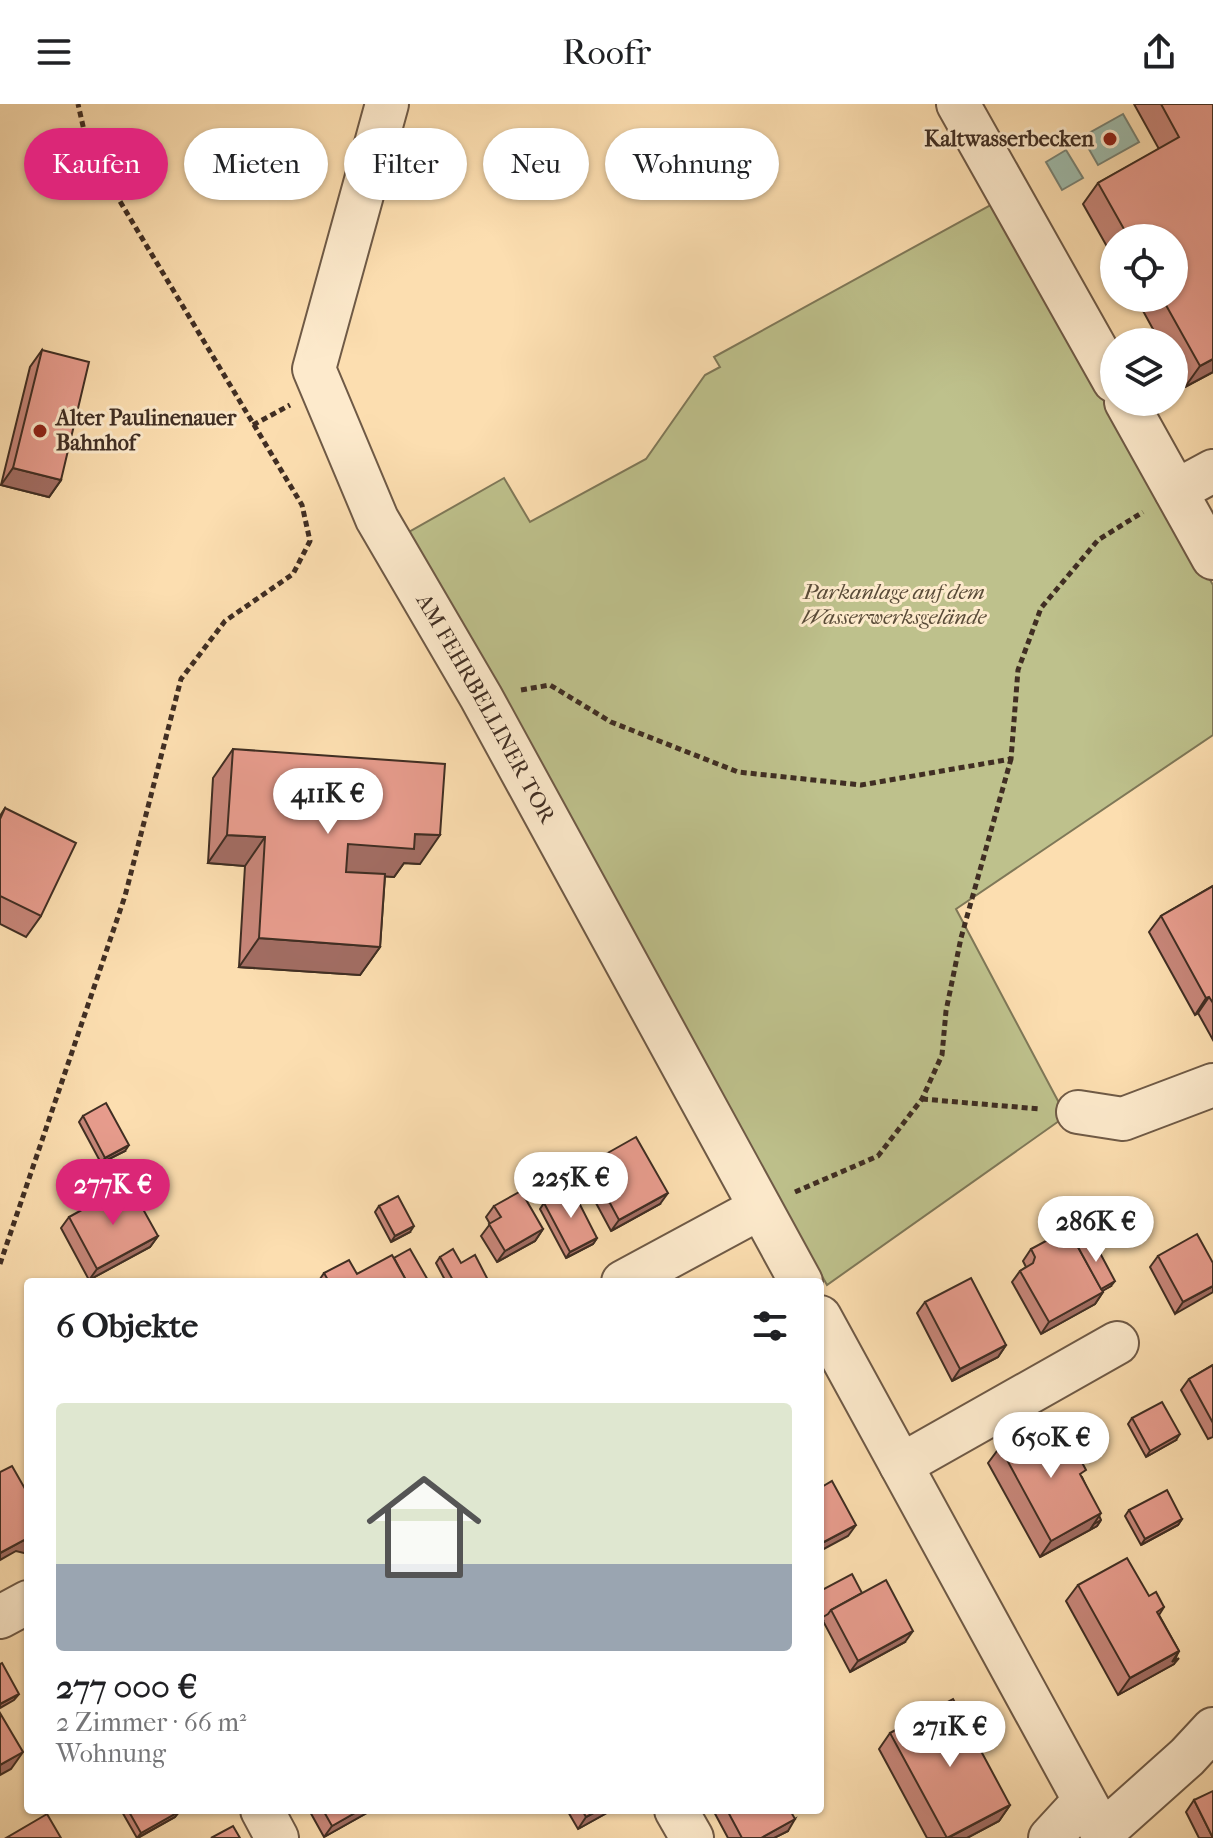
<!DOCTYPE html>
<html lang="de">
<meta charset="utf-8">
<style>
:root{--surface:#fff;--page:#f6f6f6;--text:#202124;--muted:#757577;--accent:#db2777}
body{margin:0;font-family:"IM FELL French Canon",serif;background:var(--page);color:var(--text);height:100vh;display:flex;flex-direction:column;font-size:30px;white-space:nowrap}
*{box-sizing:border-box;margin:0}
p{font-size:26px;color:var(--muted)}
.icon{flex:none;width:44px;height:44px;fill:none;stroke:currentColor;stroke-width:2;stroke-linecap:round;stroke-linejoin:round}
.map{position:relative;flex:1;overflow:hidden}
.panel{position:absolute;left:24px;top:1174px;width:800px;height:536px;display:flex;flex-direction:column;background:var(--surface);border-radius:8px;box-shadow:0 2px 6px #0004}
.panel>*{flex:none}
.top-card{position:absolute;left:24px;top:24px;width:800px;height:72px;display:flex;gap:16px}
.tools{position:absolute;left:1100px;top:120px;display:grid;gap:16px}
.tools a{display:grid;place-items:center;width:88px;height:88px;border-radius:50%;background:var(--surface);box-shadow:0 2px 6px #0004;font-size:40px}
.price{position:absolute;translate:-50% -68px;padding:0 18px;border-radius:28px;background:#fff;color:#222;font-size:26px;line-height:52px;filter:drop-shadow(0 2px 4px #0008)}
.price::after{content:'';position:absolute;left:50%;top:48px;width:24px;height:18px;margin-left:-12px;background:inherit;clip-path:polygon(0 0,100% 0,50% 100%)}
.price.active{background:var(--accent);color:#fff}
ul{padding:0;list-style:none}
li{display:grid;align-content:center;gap:16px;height:424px;padding:0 32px}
li span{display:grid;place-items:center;height:248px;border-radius:8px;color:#555}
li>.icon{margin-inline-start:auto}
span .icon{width:144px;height:144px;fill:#fffc;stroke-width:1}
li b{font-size:34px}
h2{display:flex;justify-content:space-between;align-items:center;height:96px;padding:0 32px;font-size:34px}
.tag{padding:0 28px;border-radius:36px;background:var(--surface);box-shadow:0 2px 6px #0004;font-size:28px;line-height:72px}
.tag.active{background:var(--accent);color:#fff}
header{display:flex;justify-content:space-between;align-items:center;height:104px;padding:0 32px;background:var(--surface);font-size:36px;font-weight:600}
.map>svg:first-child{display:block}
</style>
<header><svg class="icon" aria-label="menu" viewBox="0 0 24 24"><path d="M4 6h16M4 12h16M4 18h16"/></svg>Roofr<svg class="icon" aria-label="share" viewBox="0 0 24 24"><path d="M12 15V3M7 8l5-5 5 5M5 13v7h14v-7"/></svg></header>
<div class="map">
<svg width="1213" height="1734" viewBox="0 0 1213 1734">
<rect width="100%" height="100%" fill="#fcdeb0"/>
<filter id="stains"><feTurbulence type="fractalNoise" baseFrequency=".0025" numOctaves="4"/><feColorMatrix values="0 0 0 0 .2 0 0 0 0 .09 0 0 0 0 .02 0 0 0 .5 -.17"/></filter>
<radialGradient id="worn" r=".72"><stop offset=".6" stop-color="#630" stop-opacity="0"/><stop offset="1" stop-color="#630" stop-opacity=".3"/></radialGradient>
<path fill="#bec18c" stroke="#7f7858" stroke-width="2" d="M996 98 1213 481V631L956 805 1066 1012 827 1181 409 428 504 374 530 418 646 355 705 271 720 263 714 253Z"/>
<g fill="#9fbcac" stroke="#798375" stroke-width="2">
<path d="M1123 10 1139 38 1098 61 1082 33Z"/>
<path d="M1066 46 1083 74 1062 86 1046 58Z"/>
</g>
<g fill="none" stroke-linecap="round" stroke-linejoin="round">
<g stroke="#6f5a46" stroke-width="46">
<g id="minor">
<path id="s1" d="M387 0 314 265 377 415 481 593 801 1178"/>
<path d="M958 0 1114 277"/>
<path d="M1126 298 1213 454"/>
<path d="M1176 387 1213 367"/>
<path d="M1078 1008 1123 1015 1213 981"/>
<path d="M623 1178 760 1104"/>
<path d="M820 1213 1105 1734"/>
<path d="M901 1361 1117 1239"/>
<path d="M0 1513 28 1498"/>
<path d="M262 1706 277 1734"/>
<path d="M676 1706 692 1734"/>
<path d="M1102 1729 1187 1653 1213 1625"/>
<path d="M1050 1734 1084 1697"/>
</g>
</g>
<g stroke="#402e23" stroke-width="5" stroke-dasharray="6 4" stroke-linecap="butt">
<path d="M253 321 290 301"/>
<path d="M521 586 550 581 611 618 738 668 861 681 1011 655 1018 566 1041 504 1098 436 1143 408"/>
<path d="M922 995 1040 1005"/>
<path d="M795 1088 878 1052 922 995 942 951 946 907 961 834 1011 655"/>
<path d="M0 1160 125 792 181 575 225 517 293 470 310 437 302 401 88 44 78 0"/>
</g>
<use href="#minor" stroke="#fdeacc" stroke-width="42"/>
</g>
<g fill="#c78679" stroke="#402e23" stroke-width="2">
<path d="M1134 0H1213V268L1185 283 1174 263V238H1160L1136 194H1174V134H1114V155L1083 100 1098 79 1159 45Z"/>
<path d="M42 246 61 376 49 393 1 381 30 263Z"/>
<path d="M233 645 420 760 404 759 394 773 385 772 380 843 360 871 239 863 245 762 208 759 213 674Z"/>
<path d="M5 704 41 812 26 833 0 820V712Z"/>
<path d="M1213 782V936L1198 909 1195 911 1149 828 1161 812Z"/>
<path d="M83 1012 125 1047 101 1059 79 1018Z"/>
<path d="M597 1055 660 1100 611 1127 596 1099 603 1089 590 1066Z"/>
<path d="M544 1099 597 1134 593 1140 566 1154 540 1105Z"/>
<path d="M379 1102 410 1128 391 1138 375 1108Z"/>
<path d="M494 1102 543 1125 535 1137 497 1158 481 1132 490 1120 486 1113Z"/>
<path d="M69 1113 158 1132 150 1143 89 1176 61 1124Z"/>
<path d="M1078 1143 1111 1182 1102 1187 1103 1188 1095 1200 1041 1230 1012 1178 1020 1167 1026 1163 1023 1157 1031 1145Z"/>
<path d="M1158 1152 1213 1159 1175 1210 1150 1163Z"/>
<path d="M440 1153 461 1159 489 1178H446L436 1159Z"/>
<path d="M394 1154 429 1178H318L324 1169 357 1170Z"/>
<path d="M925 1198 1006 1241 998 1253 952 1277 917 1209Z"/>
<path d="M1213 1261V1333L1208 1335 1181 1286 1189 1275Z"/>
<path d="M1132 1314 1176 1336 1146 1353 1128 1320Z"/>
<path d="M1000 1343 1082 1373 1101 1416 1097 1422 1040 1453 988 1359Z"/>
<path d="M1129 1406 1182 1415 1178 1421 1141 1441 1125 1412Z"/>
<path d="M1078 1481 1149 1492 1164 1503 1159 1511 1179 1547 1177 1551 1174 1560 1118 1591 1066 1497Z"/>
<path d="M820 1487 862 1489 905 1538 850 1568 823 1517 824 1516 820 1518Z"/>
<path d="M890 1629 1010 1701 999 1717 967 1734H927L879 1645Z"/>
<path d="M1194 1696 1213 1734H1199L1186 1708Z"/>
<path d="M121 1706H179L175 1713 138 1734H137Z"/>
<path d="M309 1706H372L324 1733Z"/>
<path d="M567 1706H612L578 1725Z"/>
<path d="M713 1706H790L788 1727 774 1734H728Z"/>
</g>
<g fill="#a26d63" stroke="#402e23" stroke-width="2">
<path d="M1213 255V268L1185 283 1200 262Z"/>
<path d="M13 364 61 376 49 393 1 381Z"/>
<path d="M415 730 440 731 420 760 404 759 394 773 328 769 348 740Z"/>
<path d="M227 731 265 733 245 762 208 759Z"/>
<path d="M259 834 380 843 360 871 239 863Z"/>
<path d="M1209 893 1198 909 1195 911 1206 894Z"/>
<path d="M129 1041 125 1047 101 1059 105 1054Z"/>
<path d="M668 1089 660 1100 611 1127 619 1116Z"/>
<path d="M414 1122 410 1128 391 1138 395 1132Z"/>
<path d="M543 1125 535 1137 497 1158 505 1147Z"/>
<path d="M158 1132 150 1143 89 1176 97 1165Z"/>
<path d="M597 1134 593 1140 566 1154 570 1148Z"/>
<path d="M1115 1177 1111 1182 1092 1193 1096 1187Z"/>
<path d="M1213 1182V1188L1175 1210 1183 1198Z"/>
<path d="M1103 1188 1095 1200 1041 1230 1049 1218Z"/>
<path d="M1006 1241 998 1253 952 1277 960 1265Z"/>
<path d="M1180 1330 1176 1336 1146 1353 1150 1347Z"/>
<path d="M1101 1409 1090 1426 1040 1453 1051 1437Z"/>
<path d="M1182 1415 1178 1421 1141 1441 1145 1435Z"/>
<path d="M1101 1416 1097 1422 1090 1426 1094 1420Z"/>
<path d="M856 1421 848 1432 820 1447V1440Z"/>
<path d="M24 1436 28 1437V1450L16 1447 0 1456V1449Z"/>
<path d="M913 1527 905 1538 850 1568 858 1557Z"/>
<path d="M1179 1547 1172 1558 1179 1554 1174 1560 1118 1591 1130 1574Z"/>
<path d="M19 1590 14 1596 0 1604V1600Z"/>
<path d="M23 1648 11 1665 0 1671V1661Z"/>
<path d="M1010 1701 999 1717 967 1734H948Z"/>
<path d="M360 1706H372L324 1733 332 1722Z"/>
<path d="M599 1706H612L578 1725 586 1713Z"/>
<path d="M180 1707 175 1713 137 1734 141 1729Z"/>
<path d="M795 1715 788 1727 774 1734H761Z"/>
</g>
<g fill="#e79c8d" stroke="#402e23" stroke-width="2">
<path d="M1161 0H1213V255L1200 262 1162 194H1174V134H1129L1098 79 1179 33Z"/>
<path d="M42 246 89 258 61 376 13 364Z"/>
<path d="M233 645 445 660 440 731 415 730 414 745 348 740 346 768 385 770 380 843 259 834 265 733 227 731Z"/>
<path d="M5 704 76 739 41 812 0 792V715Z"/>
<path d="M1213 782V899L1209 893 1206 894 1161 812Z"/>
<path d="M106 999 129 1041 105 1054 83 1012Z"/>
<path d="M636 1033 668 1089 619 1116 604 1088 613 1082 597 1055Z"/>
<path d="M129 1080 158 1132 97 1165 69 1113Z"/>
<path d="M572 1085 597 1134 570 1148 544 1099Z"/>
<path d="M521 1087 543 1125 505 1147 489 1120 501 1113 494 1102Z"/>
<path d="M398 1092 414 1122 395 1132 379 1102Z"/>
<path d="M1068 1125 1103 1188 1049 1218 1020 1167 1033 1159 1035 1153 1031 1145Z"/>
<path d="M1197 1130 1213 1159V1182L1183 1198 1158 1152Z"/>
<path d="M1092 1134 1115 1177 1101 1185 1078 1143Z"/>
<path d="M410 1145 429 1178H407L394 1154Z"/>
<path d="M453 1145 461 1159 475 1151 489 1178H454L440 1153Z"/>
<path d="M392 1151 407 1178H329L324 1169 349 1156 357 1170Z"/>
<path d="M971 1174 1006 1241 960 1265 925 1198Z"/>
<path d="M1213 1261V1319L1189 1275Z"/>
<path d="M1162 1298 1180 1330 1150 1347 1132 1314Z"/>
<path d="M1049 1316 1071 1355 1078 1351 1086 1366 1080 1370 1101 1409 1051 1437 1000 1343Z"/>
<path d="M12 1362 28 1390V1437L24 1436 0 1449V1368Z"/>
<path d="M832 1377 856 1421 820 1440V1384Z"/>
<path d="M1167 1386 1182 1415 1145 1435 1129 1406Z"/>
<path d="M1127 1454 1149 1492 1156 1488 1164 1503 1157 1508 1179 1547 1130 1574 1078 1481Z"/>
<path d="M852 1470 862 1489 831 1506 828 1510 823 1513 820 1508V1487Z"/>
<path d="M886 1476 913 1527 858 1557 831 1506Z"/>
<path d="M2 1559 19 1590 0 1600V1560Z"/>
<path d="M953 1595 1010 1701 947 1734 890 1629Z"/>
<path d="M0 1609 23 1648 0 1661Z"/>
<path d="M1213 1687V1734L1194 1696Z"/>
<path d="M128 1706H179L180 1707 141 1729Z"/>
<path d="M323 1706H360L332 1722Z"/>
<path d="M582 1706H599L586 1713Z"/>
<path d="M727 1706H790L795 1715 761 1734H742Z"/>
<path d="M47 1710 61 1734H6Z"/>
<path d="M233 1722 240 1734H211Z"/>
</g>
<g fill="#8f2418" stroke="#fdeacc" stroke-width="3">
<circle cx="1110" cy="35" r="8"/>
<circle cx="40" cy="327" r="8"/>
</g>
<g text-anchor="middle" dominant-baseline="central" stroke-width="6" stroke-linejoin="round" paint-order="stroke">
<g font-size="22" font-weight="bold" fill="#402e23" stroke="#fdeacc" text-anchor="end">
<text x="1094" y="35">Kaltwasserbecken</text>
<text x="56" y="314" text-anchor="start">Alter Paulinenauer<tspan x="56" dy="25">Bahnhof</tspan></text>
</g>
<g font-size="22" font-style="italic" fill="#594b38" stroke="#fdeacc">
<text x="894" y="488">Parkanlage auf dem<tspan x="894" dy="25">Wasserwerksgelände</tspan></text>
</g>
<g font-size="22" fill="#402e23" stroke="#fdeacc">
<text stroke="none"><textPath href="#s1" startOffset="656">AM FEHRBELLINER TOR</textPath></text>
</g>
</g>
<rect width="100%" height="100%" filter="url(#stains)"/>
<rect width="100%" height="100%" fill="url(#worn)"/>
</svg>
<div class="tools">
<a><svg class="icon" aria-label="locate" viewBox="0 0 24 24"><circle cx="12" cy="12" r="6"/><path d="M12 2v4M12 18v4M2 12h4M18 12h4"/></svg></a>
<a><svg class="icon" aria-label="layers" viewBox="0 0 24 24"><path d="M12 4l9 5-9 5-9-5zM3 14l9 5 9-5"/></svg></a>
</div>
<b class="price" style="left:328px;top:732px">411K €</b>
<b class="price" style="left:571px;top:1116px">225K €</b>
<b class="price active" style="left:113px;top:1123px">277K €</b>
<b class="price" style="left:1096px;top:1160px">286K €</b>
<b class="price" style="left:1051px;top:1376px">650K €</b>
<b class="price" style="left:950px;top:1665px">271K €</b>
<div class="top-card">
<a class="tag active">Kaufen</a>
<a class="tag">Mieten</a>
<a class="tag">Filter</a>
<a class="tag">Neu</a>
<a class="tag">Wohnung</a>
</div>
<section class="panel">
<h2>6 Objekte<svg class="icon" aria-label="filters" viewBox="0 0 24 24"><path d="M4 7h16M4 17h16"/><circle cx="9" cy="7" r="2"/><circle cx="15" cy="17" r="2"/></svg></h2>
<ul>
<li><span style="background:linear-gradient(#dfe7d0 65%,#9aa5b1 0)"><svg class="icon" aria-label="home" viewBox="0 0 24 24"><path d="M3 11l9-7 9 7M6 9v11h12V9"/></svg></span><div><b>277 000 €</b><p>2 Zimmer · 66 m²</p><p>Wohnung</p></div></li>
</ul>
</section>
</div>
